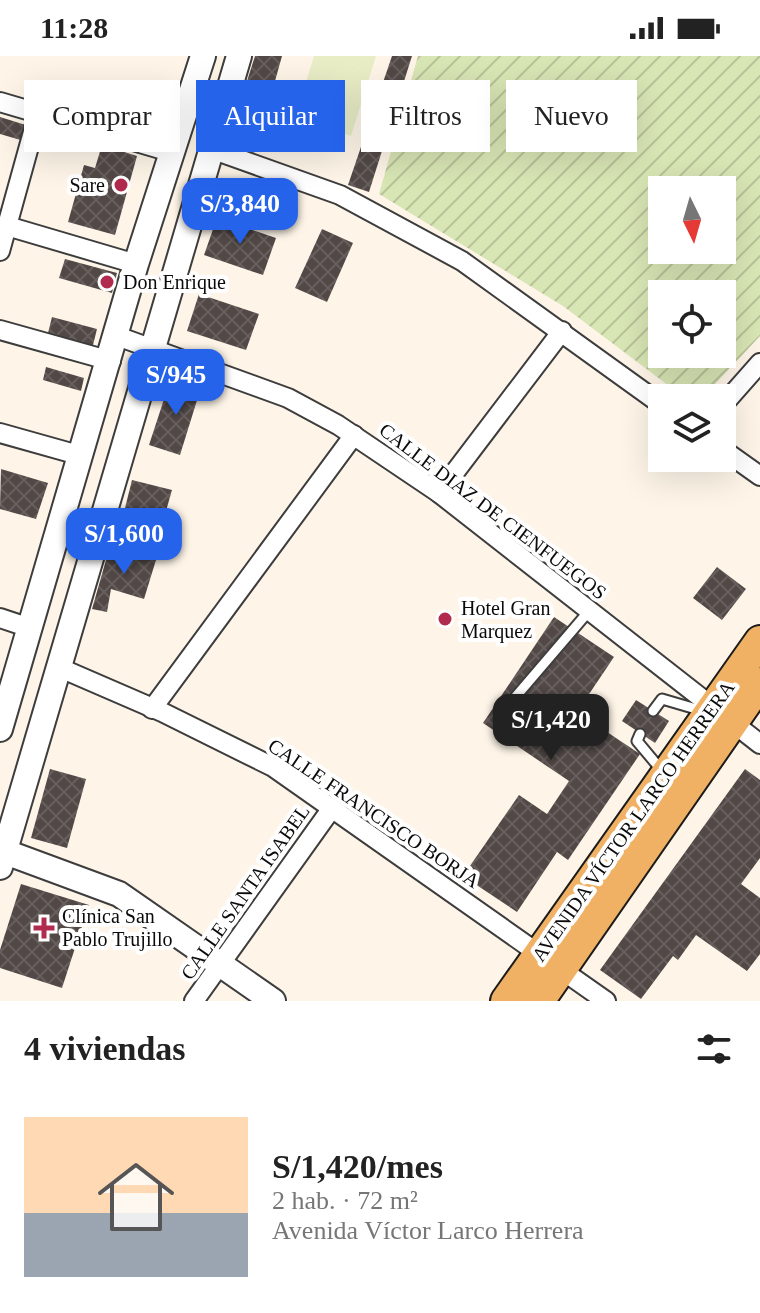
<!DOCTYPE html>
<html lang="es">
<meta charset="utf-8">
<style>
:root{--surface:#fff;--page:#f2f2f2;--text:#222;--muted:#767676;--line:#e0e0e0;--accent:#2563eb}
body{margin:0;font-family:"Times New Roman",serif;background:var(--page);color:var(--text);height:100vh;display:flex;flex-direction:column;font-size:30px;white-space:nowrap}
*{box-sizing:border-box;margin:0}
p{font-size:26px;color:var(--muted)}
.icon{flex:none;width:44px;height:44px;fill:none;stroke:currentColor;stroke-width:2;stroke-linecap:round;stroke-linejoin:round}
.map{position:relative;height:945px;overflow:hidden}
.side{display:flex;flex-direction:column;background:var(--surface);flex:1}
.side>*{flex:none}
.hud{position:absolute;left:24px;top:24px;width:712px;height:72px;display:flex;gap:16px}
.needle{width:52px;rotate:175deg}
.buttons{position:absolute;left:648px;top:120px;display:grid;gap:16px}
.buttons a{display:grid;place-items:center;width:88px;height:88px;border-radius:0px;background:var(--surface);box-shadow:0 8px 32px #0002;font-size:40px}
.price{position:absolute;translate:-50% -68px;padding:0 18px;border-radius:16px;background:var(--accent);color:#fff;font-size:26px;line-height:52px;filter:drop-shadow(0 2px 4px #0008)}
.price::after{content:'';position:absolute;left:50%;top:48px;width:24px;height:18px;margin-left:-12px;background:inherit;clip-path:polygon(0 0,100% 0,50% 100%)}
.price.current{background:#222;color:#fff}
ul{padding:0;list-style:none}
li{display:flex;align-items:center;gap:24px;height:200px;padding:0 24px}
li+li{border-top:2px solid var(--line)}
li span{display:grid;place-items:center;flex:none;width:224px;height:160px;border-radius:0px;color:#555}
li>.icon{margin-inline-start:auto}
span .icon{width:96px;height:96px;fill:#fffc;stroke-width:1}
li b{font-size:34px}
h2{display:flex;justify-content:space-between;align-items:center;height:96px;padding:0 24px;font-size:34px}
.chip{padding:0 28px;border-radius:0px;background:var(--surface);box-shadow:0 8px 32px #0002;font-size:28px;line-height:72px}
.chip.current{background:var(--accent);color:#fff}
.status{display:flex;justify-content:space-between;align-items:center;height:56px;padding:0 40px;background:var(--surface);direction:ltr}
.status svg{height:22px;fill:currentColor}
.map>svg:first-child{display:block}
</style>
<div class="status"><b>11:28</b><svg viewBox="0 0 49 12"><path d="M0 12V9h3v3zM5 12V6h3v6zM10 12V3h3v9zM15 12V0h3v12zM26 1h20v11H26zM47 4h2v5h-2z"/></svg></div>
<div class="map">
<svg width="760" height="945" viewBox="0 0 760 945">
<defs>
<pattern id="garden-furrows" width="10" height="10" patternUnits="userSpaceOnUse" patternTransform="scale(2)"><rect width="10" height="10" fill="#d8e5b4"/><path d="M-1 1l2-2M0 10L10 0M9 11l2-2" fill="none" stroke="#b8c399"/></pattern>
<pattern id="building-cross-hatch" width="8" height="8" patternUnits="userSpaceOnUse" patternTransform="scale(2)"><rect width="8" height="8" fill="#524947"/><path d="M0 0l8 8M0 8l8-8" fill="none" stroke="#665f5d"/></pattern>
</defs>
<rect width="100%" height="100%" fill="#fef5e8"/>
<path fill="url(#garden-furrows)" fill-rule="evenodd" d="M418 0H760V280L702 342H685L563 250 379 138ZM662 134H722V194H662ZM662 238H722V298H662Z"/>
<path fill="#e8edc6" d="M314 0H376L351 80 295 62Z"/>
<g fill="url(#building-cross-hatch)">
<path d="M255 0H282L256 93 227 88Z"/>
<path d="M392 0H412L369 136 348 129Z"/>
<path d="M0 61 29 70 24 85 0 78Z"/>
<path d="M102 89 137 100 115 179 68 166 84 109 95 112Z"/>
<path d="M217 162 276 182 263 219 204 199Z"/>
<path d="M322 173 353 187 327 246 295 232Z"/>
<path d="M65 203 117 217 112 237 59 222Z"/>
<path d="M199 238 259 258 246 294 187 275Z"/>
<path d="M52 261 97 273 92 293 47 281Z"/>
<path d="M46 311 84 322 81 335 43 324Z"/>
<path d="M191 321 203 325 180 399 149 389 169 328 187 334Z"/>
<path d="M1 413 48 427 36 463 0 453Z"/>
<path d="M132 424 172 434 164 462 125 452Z"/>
<path d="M110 490 156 504 144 543 111 533 107 556 92 553Z"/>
<path d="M717 511 746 533 722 564 693 542Z"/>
<path d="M554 561 614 601 577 656 640 698 568 804 557 796 517 856 463 820 519 739 547 758 569 725 483 667Z"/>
<path d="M636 644 669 665 655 687 622 665Z"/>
<path d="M50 713 86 723 67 792 31 782Z"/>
<path d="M745 713 760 724V802L741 828 760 842V898L747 915 696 879 678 904 673 900 641 943 600 914Z"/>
<path d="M21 828 89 849 62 932 0 912V894Z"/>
</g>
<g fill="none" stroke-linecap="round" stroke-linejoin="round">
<g stroke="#3d3d3d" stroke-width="13">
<g id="service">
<path d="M512 645 589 555"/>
<path d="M653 655 662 643 703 655"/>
<path d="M640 678 637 685 663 716"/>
</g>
</g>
<g stroke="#3d3d3d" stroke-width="22">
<g id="minor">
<path d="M0 46 174 97"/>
<path d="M211 93 340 139 462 205 662 349"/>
<path d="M7 170 136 208"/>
<path d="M0 195 38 58"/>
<path d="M0 274 111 305"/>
<path d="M117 280 288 342 338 369 439 437 760 688"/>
<path d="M722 350 760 307"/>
<path d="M0 377 82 400"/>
<path d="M722 393 760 420"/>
<path d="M439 437 562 275"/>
<path d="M0 562 30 572"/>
<path d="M58 611 162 656 273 711 606 945"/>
<path d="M152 653 354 379"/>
<path d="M194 945 332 752"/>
</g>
</g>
<g stroke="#3d3d3d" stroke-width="28">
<g id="tertiary">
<path d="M0 673 136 208 203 0"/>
<path d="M0 794 119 838 273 945"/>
<path d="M0 811 239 0"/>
</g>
</g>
<g stroke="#1b1b1b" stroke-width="34">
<g id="primary">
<path d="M506 945 760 585"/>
<path d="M539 945 760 627"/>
</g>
</g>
<use href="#service" stroke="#fff" stroke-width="9"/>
<use href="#minor" stroke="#fff" stroke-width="18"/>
<use href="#tertiary" stroke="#fff" stroke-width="24"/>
<use href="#primary" stroke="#f1b164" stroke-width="30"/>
</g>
<g fill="#b12b4e" stroke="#fff" stroke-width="3">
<circle cx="121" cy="129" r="8"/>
<circle cx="107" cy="226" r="8"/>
<circle cx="445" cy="563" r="8"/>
<path d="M40 860h8v8h8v8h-8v8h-8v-8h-8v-8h8z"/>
</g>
<g text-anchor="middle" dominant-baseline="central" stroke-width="8" stroke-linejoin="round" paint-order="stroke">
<g font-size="20" fill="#0a0a0a" stroke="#fff" text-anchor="start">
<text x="105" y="129" text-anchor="end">Sare</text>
<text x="123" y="226">Don Enrique</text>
<text x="461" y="552">Hotel Gran<tspan x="461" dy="23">Marquez</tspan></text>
<text x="62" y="860">Clínica San<tspan x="62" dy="23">Pablo Trujillo</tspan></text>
</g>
<g font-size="20" fill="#0a0a0a" stroke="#fff">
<text transform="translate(493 455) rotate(37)">CALLE DIAZ DE CIENFUEGOS</text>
<text transform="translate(374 757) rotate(34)">CALLE FRANCISCO BORJA</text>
<text transform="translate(633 765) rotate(-55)">AVENIDA VÍCTOR LARCO HERRERA</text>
<text transform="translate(245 836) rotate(-55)">CALLE SANTA ISABEL</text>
</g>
</g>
</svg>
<div class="buttons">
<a><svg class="needle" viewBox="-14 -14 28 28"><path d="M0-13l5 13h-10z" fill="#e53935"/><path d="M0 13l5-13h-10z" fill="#767676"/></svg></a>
<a><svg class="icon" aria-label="locate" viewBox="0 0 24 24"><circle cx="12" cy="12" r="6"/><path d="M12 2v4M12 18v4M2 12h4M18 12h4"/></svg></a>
<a><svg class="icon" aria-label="layers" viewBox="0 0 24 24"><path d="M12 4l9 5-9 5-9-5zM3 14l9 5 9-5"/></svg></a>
</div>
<b class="price" style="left:240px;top:190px">S/3,840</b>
<b class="price" style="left:176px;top:361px">S/945</b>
<b class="price" style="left:124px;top:520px">S/1,600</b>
<b class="price current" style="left:551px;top:706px">S/1,420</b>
<div class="hud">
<a class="chip">Comprar</a>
<a class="chip current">Alquilar</a>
<a class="chip">Filtros</a>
<a class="chip">Nuevo</a>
</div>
</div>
<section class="side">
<h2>4 viviendas<svg class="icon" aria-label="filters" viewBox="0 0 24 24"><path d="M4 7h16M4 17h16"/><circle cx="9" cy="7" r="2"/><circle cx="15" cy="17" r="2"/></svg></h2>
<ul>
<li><span style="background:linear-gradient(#ffd9b3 60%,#9aa5b1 0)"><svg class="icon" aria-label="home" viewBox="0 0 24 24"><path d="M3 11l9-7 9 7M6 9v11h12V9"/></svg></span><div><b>S/1,420/mes</b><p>2 hab. · 72 m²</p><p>Avenida Víctor Larco Herrera</p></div></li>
</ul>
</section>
